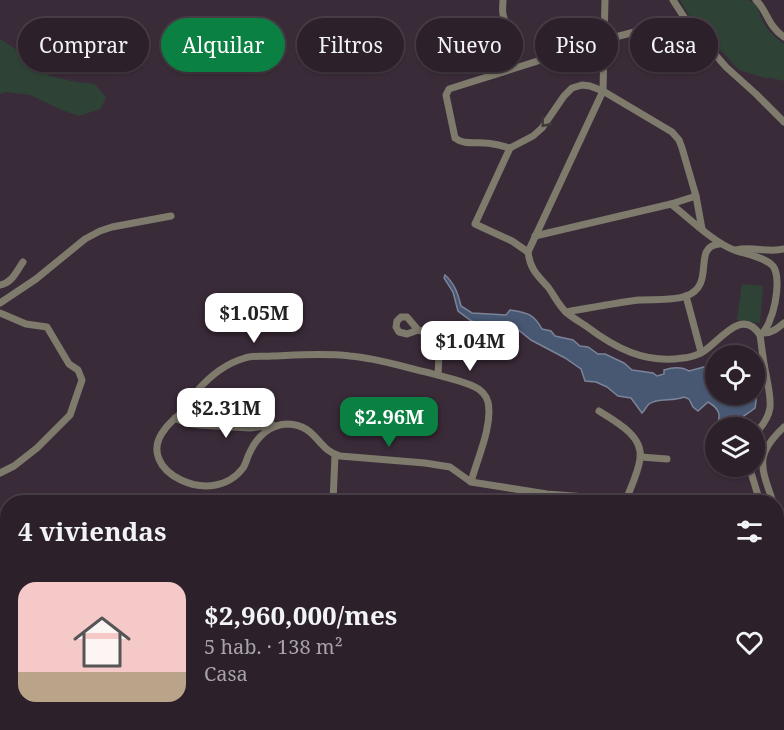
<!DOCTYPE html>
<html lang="es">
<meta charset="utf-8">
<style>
:root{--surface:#2c202b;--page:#382d37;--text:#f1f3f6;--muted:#a6a3a9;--line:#483e47;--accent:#0b8043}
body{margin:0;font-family:"Noto Serif",serif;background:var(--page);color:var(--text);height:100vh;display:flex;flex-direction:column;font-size:22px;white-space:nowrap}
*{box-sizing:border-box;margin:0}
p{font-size:20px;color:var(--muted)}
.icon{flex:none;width:33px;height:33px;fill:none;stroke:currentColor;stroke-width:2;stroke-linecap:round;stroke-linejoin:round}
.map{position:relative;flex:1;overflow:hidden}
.side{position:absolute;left:0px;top:495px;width:784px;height:236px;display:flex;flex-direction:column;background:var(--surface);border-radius:24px 24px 0 0;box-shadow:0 2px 4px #0004,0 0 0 2px var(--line)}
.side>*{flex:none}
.hud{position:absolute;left:18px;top:18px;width:748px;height:54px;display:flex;gap:12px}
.tools{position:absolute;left:705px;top:345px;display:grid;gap:12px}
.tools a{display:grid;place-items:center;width:60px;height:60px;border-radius:50%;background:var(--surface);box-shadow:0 2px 4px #0004,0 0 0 2px var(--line);font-size:30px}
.price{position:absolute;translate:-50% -51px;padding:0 14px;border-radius:12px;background:#fff;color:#222;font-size:20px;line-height:39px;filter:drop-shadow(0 2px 3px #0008)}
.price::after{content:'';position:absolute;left:50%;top:36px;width:18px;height:14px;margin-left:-9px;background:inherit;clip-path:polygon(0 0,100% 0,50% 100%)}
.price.current{background:var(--accent);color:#fff}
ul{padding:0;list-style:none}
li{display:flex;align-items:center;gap:18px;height:150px;padding:0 18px}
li+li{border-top:2px solid var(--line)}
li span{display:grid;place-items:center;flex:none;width:168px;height:120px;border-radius:18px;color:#555}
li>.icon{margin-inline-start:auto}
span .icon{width:72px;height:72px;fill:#fffc;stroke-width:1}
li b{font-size:26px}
h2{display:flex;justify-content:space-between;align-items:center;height:72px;padding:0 18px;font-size:26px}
.pill{padding:0 21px;border-radius:27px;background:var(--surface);box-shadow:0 2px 4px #0004,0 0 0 2px var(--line);font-size:21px;line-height:54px}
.pill.current{background:var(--accent);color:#fff}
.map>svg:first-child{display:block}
</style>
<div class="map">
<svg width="784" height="730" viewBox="0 0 784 730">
<rect width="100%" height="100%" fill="#3a2b39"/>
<g fill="#2e4336">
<path d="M680 0H748L756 4C763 24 767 31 784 44V81L771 78H765L739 70 715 44 695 26Z"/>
<path d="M0 39 17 50 40 56 49 76 76 82 95 84 106 98 100 109 79 116 62 110 30 95 7 92 0 94Z"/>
<path d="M742 284 763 286 760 323 737 320Z"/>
</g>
<path fill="#485873" stroke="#7b8399" stroke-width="1.5" d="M445 275C455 284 458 294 461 306L472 313 506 315 510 310C527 313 533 313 542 329L551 331 555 336 573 340 580 346 588 347 598 354H605L624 363 632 370 653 373 657 376 664 374V370C673 367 681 366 689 371L715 364 716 394H754L755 357 760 373 755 408 737 421 734 428 717 427C721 415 720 409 708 402L698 411 693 407 689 399 684 397C673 402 658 397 649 404 646 407 645 410 642 413L631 398 618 396 607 387 596 382 585 381 581 369 565 358 531 340 516 328 509 327 497 329 485 328 470 320 458 311 453 292 444 278Z"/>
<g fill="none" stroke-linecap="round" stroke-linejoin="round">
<g stroke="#7e7a6c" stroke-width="7">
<path d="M673 0 693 31 706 44 726 67 756 94 784 122"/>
<path d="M756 0C768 12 767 25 784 37"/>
<path d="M489 76C489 55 508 57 510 41 512 32 504 23 503 14 502 10 503 4 503 0"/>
<path d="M510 148C502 146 493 143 485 143 474 142 464 145 455 138L446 95 449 89 604 40 684 19"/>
<path d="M671 204C689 218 713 242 734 250 745 254 765 257 773 266 783 279 773 327 760 335"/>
<path d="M702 229 696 196 682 148 679 140 672 132 603 91 590 86 582 85 572 88 564 96 542 128 533 136 510 148 475 224 512 241 528 252C530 269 537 275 548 287 554 295 559 306 567 313 573 318 580 322 586 326 615 348 645 364 683 358 689 358 696 355 701 353 719 343 741 306 760 335 762 348 763 361 766 374 771 402 776 412 754 435"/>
<path d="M535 236 671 204 696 196"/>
<path d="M736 250C752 246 768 253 784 249"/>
<path d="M528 252 603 91 605 0"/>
<path d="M0 285C12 283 16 272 23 262"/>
<path d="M686 296 701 352"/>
<path d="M0 303 36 279 85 239 100 231 112 227 171 216"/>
<path d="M566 312C590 308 615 303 639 300 653 299 673 301 686 296 717 285 691 247 719 244"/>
<path d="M0 313 26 324 47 327 69 364 78 370 82 380 70 415 37 448 14 466 0 473"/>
<path d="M418 330 407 334 399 332 396 327 397 321 401 317H407L418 330 440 336 438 375"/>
<path d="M764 333C772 333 778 328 784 323"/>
<path d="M599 411C615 421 644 436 640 459 638 473 631 487 626 500"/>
<path d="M175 418 186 423 199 425 250 428 273 425"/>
<path d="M641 457 667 459"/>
<path d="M749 466 760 502"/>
<path d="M471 482C477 459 493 426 488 402 486 395 480 389 473 386 460 380 444 377 430 373 403 367 377 358 350 356 324 353 298 355 272 356 264 357 253 355 245 358 227 363 210 376 197 391 191 398 187 406 181 413 176 418 169 423 165 429 148 450 160 470 181 480 202 490 228 488 243 468 246 464 247 457 250 452 257 437 270 424 288 424 317 425 317 450 340 456L425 463 450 467 471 482 547 494 626 500 637 502"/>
<path d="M333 502 335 455"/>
<path d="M773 502C761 467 754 455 784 427"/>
<path d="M777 516 784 540"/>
<path d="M777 549 784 576"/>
<path d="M0 587H8"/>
<path d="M777 602 784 600"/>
<path d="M0 630H8"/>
<path d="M777 646 784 632"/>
<path d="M0 677 8 678"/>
<path d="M0 720H8"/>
<path d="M65 723V730"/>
<path d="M286 723V730"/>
<path d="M416 723 417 730"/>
<path d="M723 723 724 730"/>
<path d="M774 723 775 730"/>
<path d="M77 730 78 723"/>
</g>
</g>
<defs><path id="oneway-chevron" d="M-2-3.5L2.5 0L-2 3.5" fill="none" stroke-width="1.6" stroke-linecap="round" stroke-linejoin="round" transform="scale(1.5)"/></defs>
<use stroke="#3f3938" href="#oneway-chevron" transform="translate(545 123) rotate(129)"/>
</svg>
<div class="tools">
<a><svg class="icon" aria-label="locate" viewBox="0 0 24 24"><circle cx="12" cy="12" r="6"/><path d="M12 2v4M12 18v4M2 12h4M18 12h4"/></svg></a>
<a><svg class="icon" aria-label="layers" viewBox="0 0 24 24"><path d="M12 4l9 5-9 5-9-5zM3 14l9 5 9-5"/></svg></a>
</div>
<b class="price" style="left:254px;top:344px">$1.05M</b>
<b class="price" style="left:470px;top:372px">$1.04M</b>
<b class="price" style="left:226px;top:439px">$2.31M</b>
<b class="price current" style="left:389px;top:448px">$2.96M</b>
<div class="hud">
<a class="pill">Comprar</a>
<a class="pill current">Alquilar</a>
<a class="pill">Filtros</a>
<a class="pill">Nuevo</a>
<a class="pill">Piso</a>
<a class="pill">Casa</a>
</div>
<section class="side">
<h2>4 viviendas<svg class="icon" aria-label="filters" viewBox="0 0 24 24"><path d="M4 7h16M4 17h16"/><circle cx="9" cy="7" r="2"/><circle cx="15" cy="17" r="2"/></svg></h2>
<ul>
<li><span style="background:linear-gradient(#f6c9c9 75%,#b9a48a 0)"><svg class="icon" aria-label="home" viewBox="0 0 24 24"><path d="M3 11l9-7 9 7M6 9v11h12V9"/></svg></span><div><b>$2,960,000/mes</b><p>5 hab. · 138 m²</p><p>Casa</p></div><svg class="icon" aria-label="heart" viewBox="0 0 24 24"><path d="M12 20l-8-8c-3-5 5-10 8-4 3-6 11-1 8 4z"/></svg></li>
</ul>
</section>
</div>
